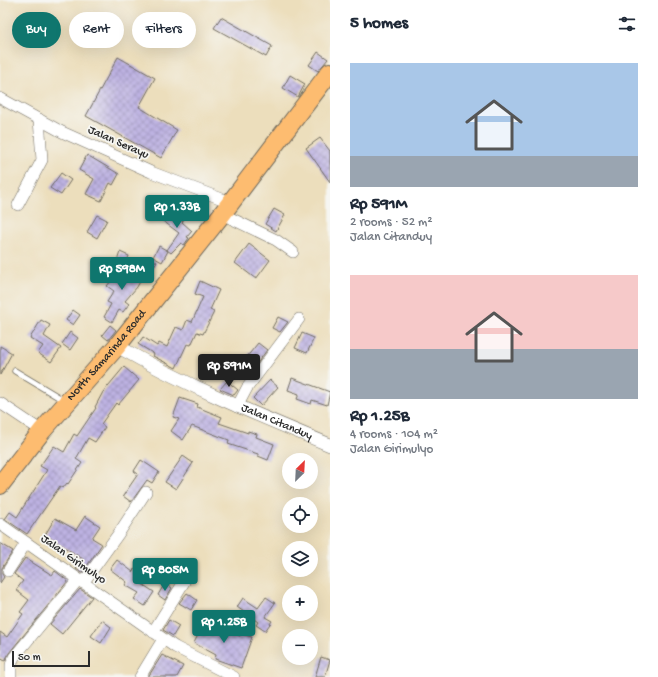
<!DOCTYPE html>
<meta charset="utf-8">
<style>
:root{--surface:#fff;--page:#f2f2f3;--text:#1f2937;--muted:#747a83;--accent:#0f766e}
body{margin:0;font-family:"Gochi Hand",sans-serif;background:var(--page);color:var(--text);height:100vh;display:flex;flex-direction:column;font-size:15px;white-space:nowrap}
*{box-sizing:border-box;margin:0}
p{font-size:13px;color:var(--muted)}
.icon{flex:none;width:22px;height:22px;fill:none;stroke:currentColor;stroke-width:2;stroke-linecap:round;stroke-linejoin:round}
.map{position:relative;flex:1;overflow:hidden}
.sheet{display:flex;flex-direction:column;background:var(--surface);width:328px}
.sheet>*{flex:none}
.banner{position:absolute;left:12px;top:12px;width:258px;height:36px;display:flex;gap:8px}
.needle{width:26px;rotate:24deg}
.buttons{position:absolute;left:282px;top:453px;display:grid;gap:8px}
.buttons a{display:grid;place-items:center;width:36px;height:36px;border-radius:50%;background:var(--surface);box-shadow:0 4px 16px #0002;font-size:20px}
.scale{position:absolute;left:12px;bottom:10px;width:78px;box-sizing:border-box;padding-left:4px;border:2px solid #2b2b2b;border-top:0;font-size:11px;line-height:14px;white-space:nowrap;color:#2b2b2b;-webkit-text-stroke:3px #f6f6f2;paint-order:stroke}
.price{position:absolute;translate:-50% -34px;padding:0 9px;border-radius:4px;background:var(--accent);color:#fff;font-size:13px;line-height:26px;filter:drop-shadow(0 1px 2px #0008)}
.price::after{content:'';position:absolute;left:50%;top:24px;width:12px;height:9px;margin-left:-6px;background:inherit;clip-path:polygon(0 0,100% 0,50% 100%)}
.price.current{background:#222;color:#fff}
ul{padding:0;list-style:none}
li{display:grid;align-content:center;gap:8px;height:212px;padding:0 20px}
li span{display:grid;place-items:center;height:124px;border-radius:0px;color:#555}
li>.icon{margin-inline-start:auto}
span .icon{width:72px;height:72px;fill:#fffc;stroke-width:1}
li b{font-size:17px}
h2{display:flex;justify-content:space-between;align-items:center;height:48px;padding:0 20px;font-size:17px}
.chip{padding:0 14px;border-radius:18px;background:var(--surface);box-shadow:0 4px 16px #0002;font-size:14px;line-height:36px}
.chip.current{background:var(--accent);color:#fff}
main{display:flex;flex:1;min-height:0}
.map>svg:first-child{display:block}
</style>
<main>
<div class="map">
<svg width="330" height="677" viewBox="0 0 330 677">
<defs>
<pattern id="building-cross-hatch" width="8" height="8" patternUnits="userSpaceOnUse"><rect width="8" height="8" fill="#bdb2e2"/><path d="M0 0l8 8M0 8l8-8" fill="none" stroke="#9a91b7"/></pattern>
</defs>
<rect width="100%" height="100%" fill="#f6f6f2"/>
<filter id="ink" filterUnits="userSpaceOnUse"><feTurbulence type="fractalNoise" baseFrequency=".025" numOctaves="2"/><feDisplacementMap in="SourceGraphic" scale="8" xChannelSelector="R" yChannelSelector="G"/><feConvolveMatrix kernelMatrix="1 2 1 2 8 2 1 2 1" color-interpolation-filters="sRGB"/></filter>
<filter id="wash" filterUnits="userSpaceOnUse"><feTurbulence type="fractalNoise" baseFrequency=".012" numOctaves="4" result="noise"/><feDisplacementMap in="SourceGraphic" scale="16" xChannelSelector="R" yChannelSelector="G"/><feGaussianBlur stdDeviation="0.9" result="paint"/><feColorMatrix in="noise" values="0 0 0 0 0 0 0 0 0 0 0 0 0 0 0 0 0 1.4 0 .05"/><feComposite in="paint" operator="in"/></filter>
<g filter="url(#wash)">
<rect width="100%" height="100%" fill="#ecdebc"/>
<g id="blocks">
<g fill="url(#building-cross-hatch)">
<path d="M221 17 272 46 266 57 214 28Z"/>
<path d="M318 52 328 59 318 71 309 65Z"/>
<path d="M118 57 155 78 139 107 177 130 161 158 86 116Z"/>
<path d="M290 75 305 84 298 97 283 88Z"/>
<path d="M320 138 330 151V182L306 148Z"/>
<path d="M87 155 119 174 113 185 110 183 101 201 86 194 94 179 79 170Z"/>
<path d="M61 173 71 180 61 195 50 188Z"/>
<path d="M172 208 185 217 182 222 192 231 187 237 189 238 184 245 181 243 171 253 167 250 179 233 163 221Z"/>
<path d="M274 209 285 215 276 231 265 224Z"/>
<path d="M97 215 107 220 97 238 87 232Z"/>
<path d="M249 244 270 260 256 279 235 263Z"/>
<path d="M159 246 168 251 162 262 153 257Z"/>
<path d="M120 252 129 256 125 265 117 261Z"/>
<path d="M148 257 157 262 150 274 142 269Z"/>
<path d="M124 265 143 276 137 287 125 301 129 304 123 312 119 310 112 322 104 317 111 304 107 302 114 291 107 286Z"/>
<path d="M200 281 219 290 210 310 214 312 203 334 197 332 191 345 187 344 176 368 153 356 154 354 138 344 143 337 157 346 159 343 167 347 176 327 183 330 187 320 192 322 203 297 195 294Z"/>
<path d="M73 310 80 315 73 325 66 320Z"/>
<path d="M278 317 288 322 280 332 272 328Z"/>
<path d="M41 320 50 325 44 336 61 348 51 362 38 353 43 346 30 338Z"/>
<path d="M110 325 116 330 108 340 102 335Z"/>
<path d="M70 332 78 338 70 350 62 344Z"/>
<path d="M302 333 314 338 307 353 295 348Z"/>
<path d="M258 343 267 350 256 365 246 358Z"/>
<path d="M0 346 12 353 0 375Z"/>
<path d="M124 367 139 380 118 405 116 403 101 424 105 427 95 442 88 438 76 459 82 463 68 484 67 483 63 488 60 486 27 534 5 519 10 512 17 517 47 470 40 466 54 446 64 452 74 434 77 436 96 408 95 407 103 392Z"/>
<path d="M292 378 330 392 327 405 312 400 311 404 297 399 299 394 288 390Z"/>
<path d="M270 380 278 387 261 406 253 398Z"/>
<path d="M227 381 238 390 234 395 220 389Z"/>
<path d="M180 398 198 404 197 407 222 417 219 423 248 433V431L257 434 256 437 274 444 268 460 258 456V454L228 444 229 440 192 426 183 440 171 431 179 419 173 417Z"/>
<path d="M183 456 193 463 176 489 165 482Z"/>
<path d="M141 460 159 472 152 483 147 480 131 502 123 496 138 474 134 471Z"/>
<path d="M85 516 100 526 92 538 102 544 82 573 76 569 83 559 45 535 55 518 76 530Z"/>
<path d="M0 543 13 551 2 568V574L4 577 0 583Z"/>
<path d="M25 558 52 575 55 571 68 581 9 653 5 661 0 658V632L7 637 23 614 20 612 29 600 16 590 23 581 14 574Z"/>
<path d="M117 560 133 572 134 569 143 574 139 582 154 592 145 606 134 599 139 593 125 585 127 582 110 569Z"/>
<path d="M165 583 172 588 165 600 158 595Z"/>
<path d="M80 589 92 597 62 634 50 624Z"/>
<path d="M187 593 197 600 191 610 179 603Z"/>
<path d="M266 597 275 603 265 617 272 621 265 631 256 625 258 622 237 607 243 598 258 608Z"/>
<path d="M211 618 221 624 218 628 240 636 241 634 252 637 241 668 215 659 216 655 194 643 200 631Z"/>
<path d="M102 620 111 627 101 643 91 636Z"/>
<path d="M169 620 179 626 173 636 163 630Z"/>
<path d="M162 655 183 666 177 677H148Z"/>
<path d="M321 657 330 660 325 677H315Z"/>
</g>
</g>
</g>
<g filter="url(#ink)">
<use href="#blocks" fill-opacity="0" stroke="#6f6a5e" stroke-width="1"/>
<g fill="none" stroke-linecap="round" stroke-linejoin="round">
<g stroke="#6f6a5e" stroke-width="7">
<path id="service" d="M15 371 65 401"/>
</g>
<g stroke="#6f6a5e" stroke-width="12">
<g id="minor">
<path d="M0 98 62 132 151 172 230 202"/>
<path d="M18 205 42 160 39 119"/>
<path d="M222 214 276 240 293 252"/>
<path d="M0 403 42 431"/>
<path d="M237 407 247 388 299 319"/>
<path d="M0 524 175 647 234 677"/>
<path d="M8 571 26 543"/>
<path d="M83 583 119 533 146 492"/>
<path d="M153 632 184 582"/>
<path d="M11 677V665L14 657 78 580"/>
<path d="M140 677 163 639"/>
</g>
</g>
<g stroke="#6f6a5e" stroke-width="14">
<g id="tertiary">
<path id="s1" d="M117 346C185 385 257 415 330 445"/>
</g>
</g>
<g stroke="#6f6a5e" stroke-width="20">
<g id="trunk">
<path id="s2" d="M0 485 42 431 117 346 222 214 330 72"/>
</g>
</g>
<use href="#service" stroke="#fff" stroke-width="5.5"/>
<use href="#minor" stroke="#fff" stroke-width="11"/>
<use href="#tertiary" stroke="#fff" stroke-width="13"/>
<use href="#trunk" stroke="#fdbc70" stroke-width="18"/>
</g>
</g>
<g text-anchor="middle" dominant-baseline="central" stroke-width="3.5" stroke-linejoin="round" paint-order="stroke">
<g font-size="12" fill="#2b2b2b" stroke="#f6f6f2">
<text transform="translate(118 143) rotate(24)">Jalan Serayu</text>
<text stroke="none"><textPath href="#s2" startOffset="168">North Samarinda Road</textPath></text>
<text stroke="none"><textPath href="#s1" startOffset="177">Jalan Citanduy</textPath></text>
<text transform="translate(73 560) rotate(35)">Jalan Girimulyo</text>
</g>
</g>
</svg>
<div class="buttons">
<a><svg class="needle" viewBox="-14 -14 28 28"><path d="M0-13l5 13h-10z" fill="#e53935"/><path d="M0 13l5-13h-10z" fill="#747a83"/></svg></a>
<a><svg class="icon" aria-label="locate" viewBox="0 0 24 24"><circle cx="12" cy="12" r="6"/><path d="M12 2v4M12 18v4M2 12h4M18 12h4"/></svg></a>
<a><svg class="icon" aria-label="layers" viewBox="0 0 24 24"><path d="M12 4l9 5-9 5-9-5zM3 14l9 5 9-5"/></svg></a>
<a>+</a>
<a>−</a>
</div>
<div class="scale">50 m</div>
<b class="price" style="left:177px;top:229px">Rp 1.33B</b>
<b class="price" style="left:122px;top:291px">Rp 598M</b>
<b class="price current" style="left:229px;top:388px">Rp 591M</b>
<b class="price" style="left:165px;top:592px">Rp 805M</b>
<b class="price" style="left:224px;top:644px">Rp 1.25B</b>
<div class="banner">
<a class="chip current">Buy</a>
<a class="chip">Rent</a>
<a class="chip">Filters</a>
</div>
</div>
<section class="sheet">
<h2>5 homes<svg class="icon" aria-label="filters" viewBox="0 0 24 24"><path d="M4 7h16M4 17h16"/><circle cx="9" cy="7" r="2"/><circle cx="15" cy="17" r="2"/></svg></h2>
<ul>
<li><span style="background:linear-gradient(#a9c7e8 75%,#9aa5b1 0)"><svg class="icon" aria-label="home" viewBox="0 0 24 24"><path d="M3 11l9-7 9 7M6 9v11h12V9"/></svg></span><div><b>Rp 591M</b><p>2 rooms · 52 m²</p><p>Jalan Citanduy</p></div></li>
<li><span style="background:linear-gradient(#f6c9c9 60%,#9aa5b1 0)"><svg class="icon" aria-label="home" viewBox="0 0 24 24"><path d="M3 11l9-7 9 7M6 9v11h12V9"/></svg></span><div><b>Rp 1.25B</b><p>4 rooms · 104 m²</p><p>Jalan Girimulyo</p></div></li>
</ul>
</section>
</main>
